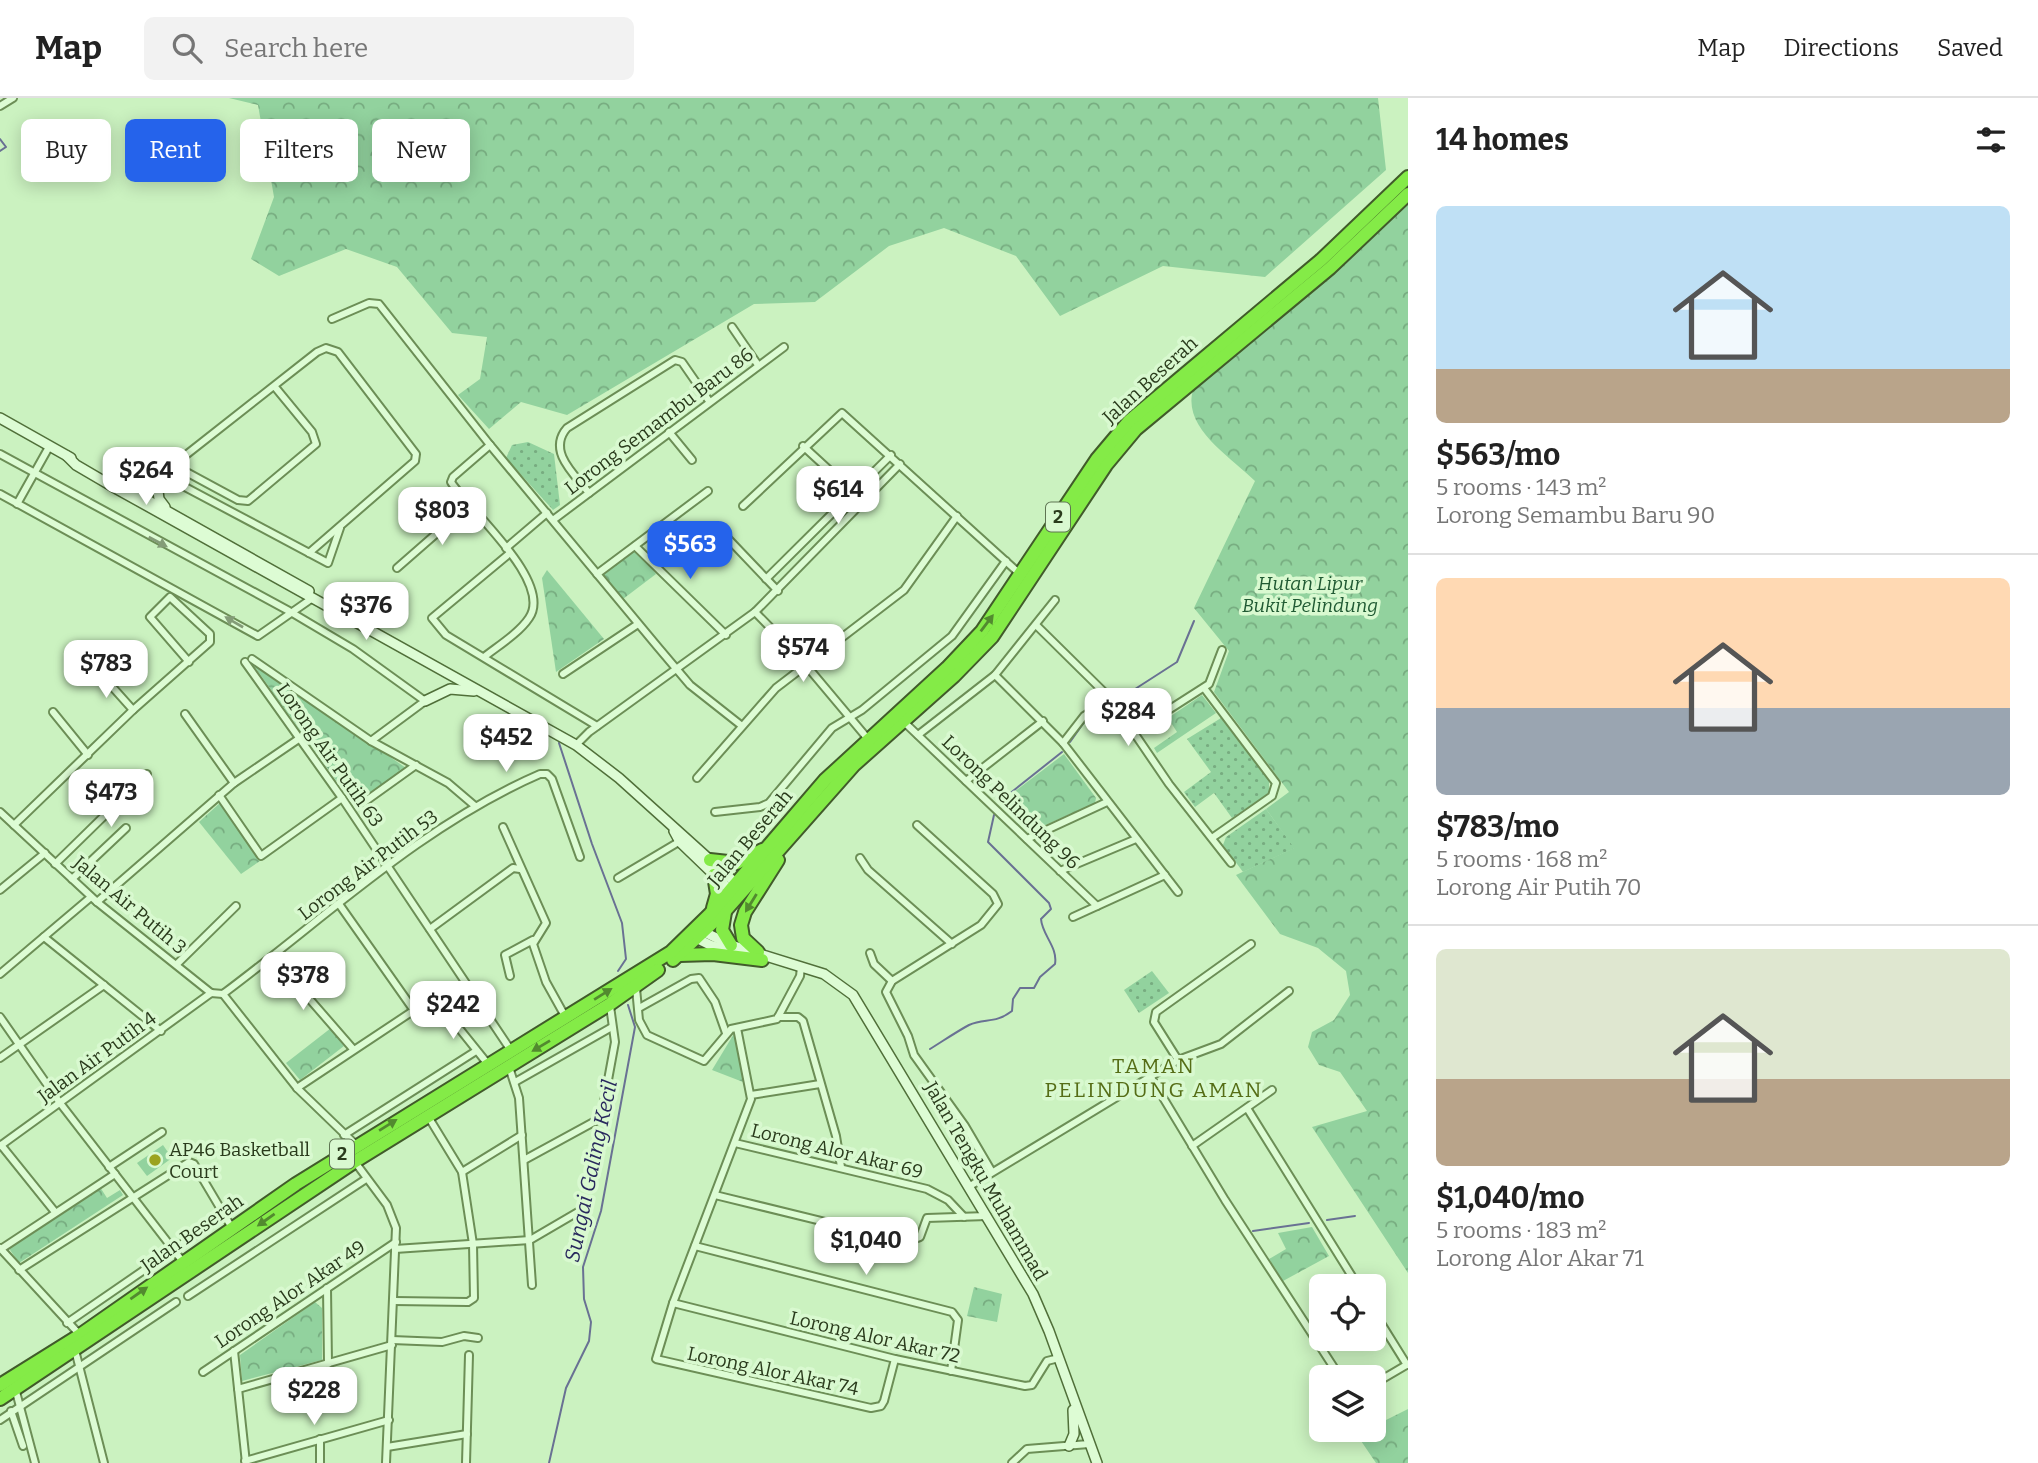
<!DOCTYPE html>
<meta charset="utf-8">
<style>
:root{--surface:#fff;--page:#f2f2f2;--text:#222;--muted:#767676;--line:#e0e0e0;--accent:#2563eb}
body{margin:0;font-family:Bitter,serif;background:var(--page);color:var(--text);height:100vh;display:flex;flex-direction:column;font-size:26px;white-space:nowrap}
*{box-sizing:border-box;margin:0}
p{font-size:23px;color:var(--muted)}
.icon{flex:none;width:38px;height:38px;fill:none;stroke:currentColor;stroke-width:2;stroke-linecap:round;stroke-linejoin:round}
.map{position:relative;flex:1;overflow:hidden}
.sheet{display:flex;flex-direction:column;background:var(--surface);width:630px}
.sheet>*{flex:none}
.banner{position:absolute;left:21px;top:21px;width:665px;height:63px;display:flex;gap:14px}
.fabs{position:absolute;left:1309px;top:1176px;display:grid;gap:14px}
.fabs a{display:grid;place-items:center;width:77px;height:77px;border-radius:10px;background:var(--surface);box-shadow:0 4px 18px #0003;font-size:35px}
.price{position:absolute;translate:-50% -60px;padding:0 16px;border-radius:14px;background:#fff;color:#222;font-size:23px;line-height:46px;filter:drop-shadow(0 2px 4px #0008)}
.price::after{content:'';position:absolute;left:50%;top:42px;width:21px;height:16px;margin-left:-10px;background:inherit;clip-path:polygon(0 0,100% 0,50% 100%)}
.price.active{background:var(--accent);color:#fff}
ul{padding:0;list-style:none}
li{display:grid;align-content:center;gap:14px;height:371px;padding:0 28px}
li+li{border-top:2px solid var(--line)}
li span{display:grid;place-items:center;height:217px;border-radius:10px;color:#555}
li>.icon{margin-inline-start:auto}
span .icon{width:126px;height:126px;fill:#fffc;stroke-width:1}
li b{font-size:30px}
h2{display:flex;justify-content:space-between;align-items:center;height:84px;padding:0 28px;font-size:30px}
.chip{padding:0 24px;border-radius:10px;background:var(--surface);box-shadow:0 4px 18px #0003;font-size:24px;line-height:63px}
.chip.active{background:var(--accent);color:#fff}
header{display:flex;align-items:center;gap:42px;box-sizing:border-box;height:98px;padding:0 35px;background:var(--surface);border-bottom:2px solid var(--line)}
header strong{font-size:33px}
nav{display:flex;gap:38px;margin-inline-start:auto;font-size:24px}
.search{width:490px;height:63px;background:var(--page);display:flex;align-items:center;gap:18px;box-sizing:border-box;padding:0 24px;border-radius:10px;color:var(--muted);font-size:26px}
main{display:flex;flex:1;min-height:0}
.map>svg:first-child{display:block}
</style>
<header>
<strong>Map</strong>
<div class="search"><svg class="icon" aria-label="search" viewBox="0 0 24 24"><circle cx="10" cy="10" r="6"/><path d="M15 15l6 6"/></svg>Search here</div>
<nav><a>Map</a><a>Directions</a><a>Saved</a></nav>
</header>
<main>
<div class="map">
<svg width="1408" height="1365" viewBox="0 0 1408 1365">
<defs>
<pattern id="grass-dots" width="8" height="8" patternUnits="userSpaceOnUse" patternTransform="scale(1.75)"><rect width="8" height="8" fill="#92d29e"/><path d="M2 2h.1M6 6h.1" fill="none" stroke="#77ac80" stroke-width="1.8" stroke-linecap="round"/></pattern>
<pattern id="forest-crowns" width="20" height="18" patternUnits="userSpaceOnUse" patternTransform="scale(1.75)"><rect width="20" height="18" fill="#92d29e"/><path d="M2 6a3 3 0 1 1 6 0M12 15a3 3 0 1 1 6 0" fill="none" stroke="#77ac80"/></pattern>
</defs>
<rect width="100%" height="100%" fill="#cbf2c0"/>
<g fill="url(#grass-dots)">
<path d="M528 344 554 356 560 407 553 412 506 360 512 347Z"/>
<path d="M1221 620 1269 682V695L1232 720 1214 695 1195 709 1184 694 1211 674 1187 641Z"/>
<path d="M1266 711 1295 750 1243 774 1223 747 1226 739Z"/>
<path d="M1152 873 1169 895 1139 915 1124 892Z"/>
</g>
<g fill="url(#forest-crowns)">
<path d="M229 0H1378L1386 72 1265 179 1163 168 1060 218 1016 158 944 130 889 148 815 204 754 206 567 317 521 304 489 331 458 297 480 281 487 239 452 235 397 169 346 151 279 178 251 161 274 99 258 7Z"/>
<path d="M1408 104V1175L1312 1029 1367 1013 1340 974 1319 967 1308 949 1312 934 1334 922 1350 897 1346 873 1318 850 1280 836 1236 777 1294 750 1266 711 1289 694 1214 594 1229 553 1194 510 1255 383C1231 359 1182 330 1193 292Z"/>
<path d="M636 450 656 476 623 501 603 476Z"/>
<path d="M547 472 604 541 556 574 542 480Z"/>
<path d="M249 561 406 670 353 706Z"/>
<path d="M1202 597 1216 615 1157 655 1154 650 1177 634 1168 620Z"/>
<path d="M1064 656 1096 700 1095 705 1030 734 1001 704Z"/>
<path d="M221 704 260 763 241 776 199 724Z"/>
<path d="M331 930 344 948 300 982 286 965Z"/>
<path d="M735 934 743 984 712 972Z"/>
<path d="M100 1089 107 1100 120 1092 123 1097 19 1165 8 1149Z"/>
<path d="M1312 1129 1329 1158 1283 1183 1269 1161 1286 1151 1278 1135Z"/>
<path d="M974 1189 1002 1196 997 1224 967 1218Z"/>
<path d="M315 1204 322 1210V1262L242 1283 240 1257Z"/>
<path d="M1408 1311V1365H1376L1357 1337 1374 1332V1328Z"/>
</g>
<path fill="#92d29e" d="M163 1047 172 1060 147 1078 137 1065Z"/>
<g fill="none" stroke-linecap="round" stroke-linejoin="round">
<g stroke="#697193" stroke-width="2">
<path d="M0 41 6 49 0 53"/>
<path d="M1118 602 1177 564 1194 523"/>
<path d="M1070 644 1085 623 1108 608"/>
<path d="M559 645 592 746 622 825 626 861 618 873"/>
<path d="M999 704 1062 654"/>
<path d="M930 951C943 943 956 934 969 927 985 920 995 926 1012 913L1013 901 1020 890H1034L1040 879 1055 866C1058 849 1042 837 1041 821L1051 811 1049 805 988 744 994 717"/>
<path d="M1327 1122 1355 1118"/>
<path d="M1253 1133 1309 1125"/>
<path d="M549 1365 566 1290 589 1243 591 1224 584 1201 583 1169 601 1113 635 929 628 907"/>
</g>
<g stroke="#6c8e56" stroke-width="10">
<g id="street">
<path d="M0 8 13 0"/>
<path d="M332 221 369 205 379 206 490 347 657 548 690 587 742 628"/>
<path d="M732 229 758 267"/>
<path d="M275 289 312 334 316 346 248 403 238 402 177 369V364L317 254 326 250 338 254 416 356 415 363 309 455"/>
<path d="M669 334 692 362"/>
<path d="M803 348 853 394"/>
<path d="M0 356 289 513 353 551 425 603 371 643"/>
<path d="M589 395C574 376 547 353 567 330L675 262 682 264 709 303"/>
<path d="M0 396 258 538 311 501"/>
<path d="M148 400 158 384 170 381 328 465 340 430"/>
<path d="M17 406 49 349"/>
<path d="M743 408 842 315 1021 477"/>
<path d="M553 422 784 249"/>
<path d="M716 428 778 493"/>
<path d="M635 448 726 537"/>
<path d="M506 450 547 415"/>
<path d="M510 455 432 520 446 537 597 628"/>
<path d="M397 470 469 407"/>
<path d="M597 476 708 393"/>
<path d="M766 481 891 357"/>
<path d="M755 514 800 560 868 641"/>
<path d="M1036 527 1111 601 1169 686 1231 765"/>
<path d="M484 559C498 548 519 535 529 520 554 484 469 412 451 384L453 379 490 347"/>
<path d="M252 561 371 643 448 685 475 708"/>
<path d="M245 564 342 700 510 951"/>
<path d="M99 574 133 612"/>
<path d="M563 576 638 526"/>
<path d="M995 577 1063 645 1178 794"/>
<path d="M1204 590 1276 685 1272 698 1212 740"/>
<path d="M53 614 88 657"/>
<path d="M185 616 234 685"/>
<path d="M903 623 1097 808"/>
<path d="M1134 634 1209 586 1222 552"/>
<path d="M918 637 995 577 1055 502"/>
<path d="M1063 645 1084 618 1111 601"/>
<path d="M576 647 589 634 755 514 900 366"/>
<path d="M697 680 776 590 904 492 957 418"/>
<path d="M966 683 1043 623"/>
<path d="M219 697 261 758 342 700"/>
<path d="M363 705 416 667"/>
<path d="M0 714 97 804 211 895"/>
<path d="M715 714 760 709 769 705 832 630 862 612 952 538 1006 463"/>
<path d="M14 727 133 612 210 544V536L170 499 150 519 189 564"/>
<path d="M917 727 993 796 998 806 981 827 892 883 886 894 908 938 914 957 965 1028 992 1074"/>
<path d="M503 729 546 825 533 846 546 884 566 920"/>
<path d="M1027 741 1107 704"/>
<path d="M860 760 868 772 952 846"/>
<path d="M55 766 147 676"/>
<path d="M1060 773 1136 741"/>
<path d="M618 780 682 742"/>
<path d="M72 781 126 730"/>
<path d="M0 792 45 755"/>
<path d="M97 804 234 685 300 640"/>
<path d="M339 806 413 911"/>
<path d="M1073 819 1165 777"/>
<path d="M430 831 513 770 520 771"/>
<path d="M44 839 161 933"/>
<path d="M870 855 874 866 892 883"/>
<path d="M273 859 353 951"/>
<path d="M177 866 236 808"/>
<path d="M0 876 91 799"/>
<path d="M510 878 505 857 533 842"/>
<path d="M636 890 639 922 647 937 704 963 731 931 777 921 800 878 801 869"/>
<path d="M211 895 223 896C325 820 422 727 540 676H547L552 681 580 759"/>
<path d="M223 896 297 990 356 1047"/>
<path d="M639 910 691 881 699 880 715 904 726 935"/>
<path d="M0 919 60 1005 183 1164"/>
<path d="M778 919H798L803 923 836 1038 841 1069"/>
<path d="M737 930 751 1001 673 1205 656 1261 871 1310 881 1308 884 1303 895 1261"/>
<path d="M0 960 104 887"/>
<path d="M1178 962 1154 924 1156 914 1251 846"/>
<path d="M509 969 519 1000 532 1187"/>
<path d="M1150 978 1225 1102 1340 1279"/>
<path d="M515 984 612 929"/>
<path d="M297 990 434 899 487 965"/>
<path d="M751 997 820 986"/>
<path d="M1247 1010 1358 1188"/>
<path d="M344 1037 476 953"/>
<path d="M735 1045 927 1091 948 1102 964 1119"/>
<path d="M1 1047 55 1114"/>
<path d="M0 1048 211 895"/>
<path d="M1192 1048 1272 992"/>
<path d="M524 1062 601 1020 615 944 610 908"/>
<path d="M355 1064 387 1107 396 1130 386 1365"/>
<path d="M109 1069 162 1034"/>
<path d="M462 1074 522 1037"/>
<path d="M970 1088 1178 962 1221 946 1289 893"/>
<path d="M715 1097 907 1144 920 1139 927 1120 987 1118"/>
<path d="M695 1148 952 1214 958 1222 951 1273"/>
<path d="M0 1150 80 1237"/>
<path d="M1 1151 115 1076"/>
<path d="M395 1151 530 1142 583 1111"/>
<path d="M19 1172 189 1064 194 1066 232 1130"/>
<path d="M327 1190 328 1266"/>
<path d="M188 1198 366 1081"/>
<path d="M394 1203 468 1204 474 1200 473 1146 462 1074 429 1020"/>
<path d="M673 1205 895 1261 1025 1288 1032 1287 1047 1263 1059 1260"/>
<path d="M1374 1214 1407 1267"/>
<path d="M67 1225 224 1117"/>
<path d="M392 1242 442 1244 464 1238 478 1240"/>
<path d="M75 1252 104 1365"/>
<path d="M234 1253 246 1365"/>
<path d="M203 1274 396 1144"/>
<path d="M1374 1286 1408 1266"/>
<path d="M15 1290 35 1365"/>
<path d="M238 1291 392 1247"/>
<path d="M11 1313 23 1348"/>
<path d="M0 1322 176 1204"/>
<path d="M320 1341V1365"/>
<path d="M387 1349 467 1336"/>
<path d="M245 1363 389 1322"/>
<path d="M466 1365 469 1257"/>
<path d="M1012 1365 1027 1351 1089 1346"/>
</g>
</g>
<g stroke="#506f39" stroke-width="12">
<g id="secondary">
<path d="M0 320 71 360"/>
<path d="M67 358 76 367 117 391 576 647 619 680 740 789"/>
<path d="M117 385 309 493"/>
<path d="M157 385 159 401 165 409"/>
<path d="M133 390 143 391 158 384"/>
<path d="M425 603 450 591 474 593"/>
<path d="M674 733 680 744 734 796"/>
<path d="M698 831 731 847 824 876 853 897 1033 1196 1049 1233 1097 1365"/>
<path d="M692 838 710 847 734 854"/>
<path d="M1069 1348 1074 1336 1073 1312"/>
</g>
</g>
<g stroke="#415b2a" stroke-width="16">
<g id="highway">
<path d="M710 762 737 765 762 752"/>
<path d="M713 810 717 796 714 777"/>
<path d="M725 814 722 832 731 847"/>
<path d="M758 854 743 840 741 827 745 814 778 762"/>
<path d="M680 857 713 856 762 862"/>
<path d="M673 862 725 813 854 667 954 578 992 539 1106 367 1136 331 1330 170 1408 96"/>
<path d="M0 1287 80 1237 296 1086 671 854 710 816 825 682 947 570 982 533 1097 361 1129 323 1321 162 1408 79"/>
<path d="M0 1301 354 1064 610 906 658 872"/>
</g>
</g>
<use href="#street" stroke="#ddfcd4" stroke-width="6"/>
<use href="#secondary" stroke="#ddfcd4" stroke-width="9"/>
<use href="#highway" stroke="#84eb47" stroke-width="12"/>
</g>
<defs><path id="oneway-solid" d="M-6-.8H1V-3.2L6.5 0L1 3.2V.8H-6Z" transform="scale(1.75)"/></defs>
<g fill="#849c78">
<use href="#oneway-solid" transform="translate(158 444) rotate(28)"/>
<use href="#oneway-solid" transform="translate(234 524) rotate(-150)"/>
</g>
<g fill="#528a2f">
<use href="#oneway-solid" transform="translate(987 525) rotate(-53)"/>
<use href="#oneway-solid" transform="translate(751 805) rotate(122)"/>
<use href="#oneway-solid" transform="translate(603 896) rotate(-32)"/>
<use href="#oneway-solid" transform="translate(541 948) rotate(149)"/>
<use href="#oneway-solid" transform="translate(388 1027) rotate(-32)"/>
<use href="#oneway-solid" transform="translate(266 1122) rotate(145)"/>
<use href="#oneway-solid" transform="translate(139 1195) rotate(-35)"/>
</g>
<circle fill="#9ba31f" stroke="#d9f9d0" stroke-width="2.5" cx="155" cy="1062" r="7"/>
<g text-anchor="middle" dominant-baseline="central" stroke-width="7" stroke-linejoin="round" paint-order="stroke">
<g fill="#d9f9d0" stroke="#5e7452" stroke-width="2">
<rect x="1046" y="404.5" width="24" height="29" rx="5"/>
<rect x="330" y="1041.5" width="24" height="29" rx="5"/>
</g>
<g font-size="18" font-weight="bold" fill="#2a3b1c">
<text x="1058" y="419">2</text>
<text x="342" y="1056">2</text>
</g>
<g font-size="19" fill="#2a3b1c" stroke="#d9f9d0">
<text transform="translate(1150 282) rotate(-42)">Jalan Beserah</text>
<text transform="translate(659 323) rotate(-37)">Lorong Semambu Baru 86</text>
<text transform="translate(330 657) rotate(55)">Lorong Air Putih 63</text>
<text transform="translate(1011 704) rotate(44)">Lorong Pelindung 96</text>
<text transform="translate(750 740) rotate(-50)">Jalan Beserah</text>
<text transform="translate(368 767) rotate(-37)">Lorong Air Putih 53</text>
<text transform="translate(130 807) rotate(40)">Jalan Air Putih 3</text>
<text transform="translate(97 959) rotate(-36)">Jalan Air Putih 4</text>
<text transform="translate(837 1053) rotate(14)">Lorong Alor Akar 69</text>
<text transform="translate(986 1083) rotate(60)">Jalan Tengku Muhammad</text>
<text transform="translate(192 1135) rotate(-35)">Jalan Beserah</text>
<text transform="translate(290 1196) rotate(-34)">Lorong Alor Akar 49</text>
<text transform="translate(875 1239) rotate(13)">Lorong Alor Akar 72</text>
<text transform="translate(773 1273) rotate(12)">Lorong Alor Akar 74</text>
</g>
<g font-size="19" font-style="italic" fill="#205a33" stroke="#d9f9d0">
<text x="1310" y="485">Hutan Lipur<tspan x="1310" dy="22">Bukit Pelindung</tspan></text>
</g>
<g font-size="19" fill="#2a3b1c" stroke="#d9f9d0" text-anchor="start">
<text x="169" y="1051">AP46 Basketball<tspan x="169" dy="22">Court</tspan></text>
</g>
<g font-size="21" letter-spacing="2" fill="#556d16" stroke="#d9f9d0">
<text x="1154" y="968">TAMAN<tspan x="1154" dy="24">PELINDUNG AMAN</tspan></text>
</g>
<g font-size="21" font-style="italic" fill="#29295d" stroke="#d9f9d0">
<text transform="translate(591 1073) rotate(-78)">Sungai Galing Kecil</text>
</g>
</g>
</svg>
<div class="fabs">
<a><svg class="icon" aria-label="locate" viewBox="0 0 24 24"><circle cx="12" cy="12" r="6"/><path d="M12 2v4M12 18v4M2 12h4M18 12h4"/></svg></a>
<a><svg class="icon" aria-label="layers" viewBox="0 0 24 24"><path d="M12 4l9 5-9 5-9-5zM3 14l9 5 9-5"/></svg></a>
</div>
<b class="price" style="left:146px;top:409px">$264</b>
<b class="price" style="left:838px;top:428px">$614</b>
<b class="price" style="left:442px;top:449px">$803</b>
<b class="price active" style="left:690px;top:483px">$563</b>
<b class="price" style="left:366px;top:544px">$376</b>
<b class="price" style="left:803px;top:586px">$574</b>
<b class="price" style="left:106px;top:602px">$783</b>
<b class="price" style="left:1128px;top:650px">$284</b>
<b class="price" style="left:506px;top:676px">$452</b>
<b class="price" style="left:111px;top:731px">$473</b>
<b class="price" style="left:303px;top:914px">$378</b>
<b class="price" style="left:453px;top:943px">$242</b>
<b class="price" style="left:866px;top:1179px">$1,040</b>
<b class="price" style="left:314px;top:1329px">$228</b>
<div class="banner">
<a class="chip">Buy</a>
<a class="chip active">Rent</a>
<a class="chip">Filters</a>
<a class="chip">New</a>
</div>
</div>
<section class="sheet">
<h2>14 homes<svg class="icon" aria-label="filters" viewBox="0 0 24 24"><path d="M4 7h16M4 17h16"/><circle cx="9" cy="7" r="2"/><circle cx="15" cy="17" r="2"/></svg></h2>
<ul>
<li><span style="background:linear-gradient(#bfe0f5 75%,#b9a48a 0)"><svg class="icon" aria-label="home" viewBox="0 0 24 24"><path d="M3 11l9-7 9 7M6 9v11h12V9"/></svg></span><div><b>$563/mo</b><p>5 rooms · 143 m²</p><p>Lorong Semambu Baru 90</p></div></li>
<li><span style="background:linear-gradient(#ffd9b3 60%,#9aa5b1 0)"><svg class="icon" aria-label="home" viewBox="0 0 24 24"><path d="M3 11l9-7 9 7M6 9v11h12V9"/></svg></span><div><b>$783/mo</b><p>5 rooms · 168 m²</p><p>Lorong Air Putih 70</p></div></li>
<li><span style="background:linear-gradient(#dfe7d0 60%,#b9a48a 0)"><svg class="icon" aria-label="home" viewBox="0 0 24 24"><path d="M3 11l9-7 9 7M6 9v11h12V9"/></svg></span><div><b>$1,040/mo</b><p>5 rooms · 183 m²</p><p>Lorong Alor Akar 71</p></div></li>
</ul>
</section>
</main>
